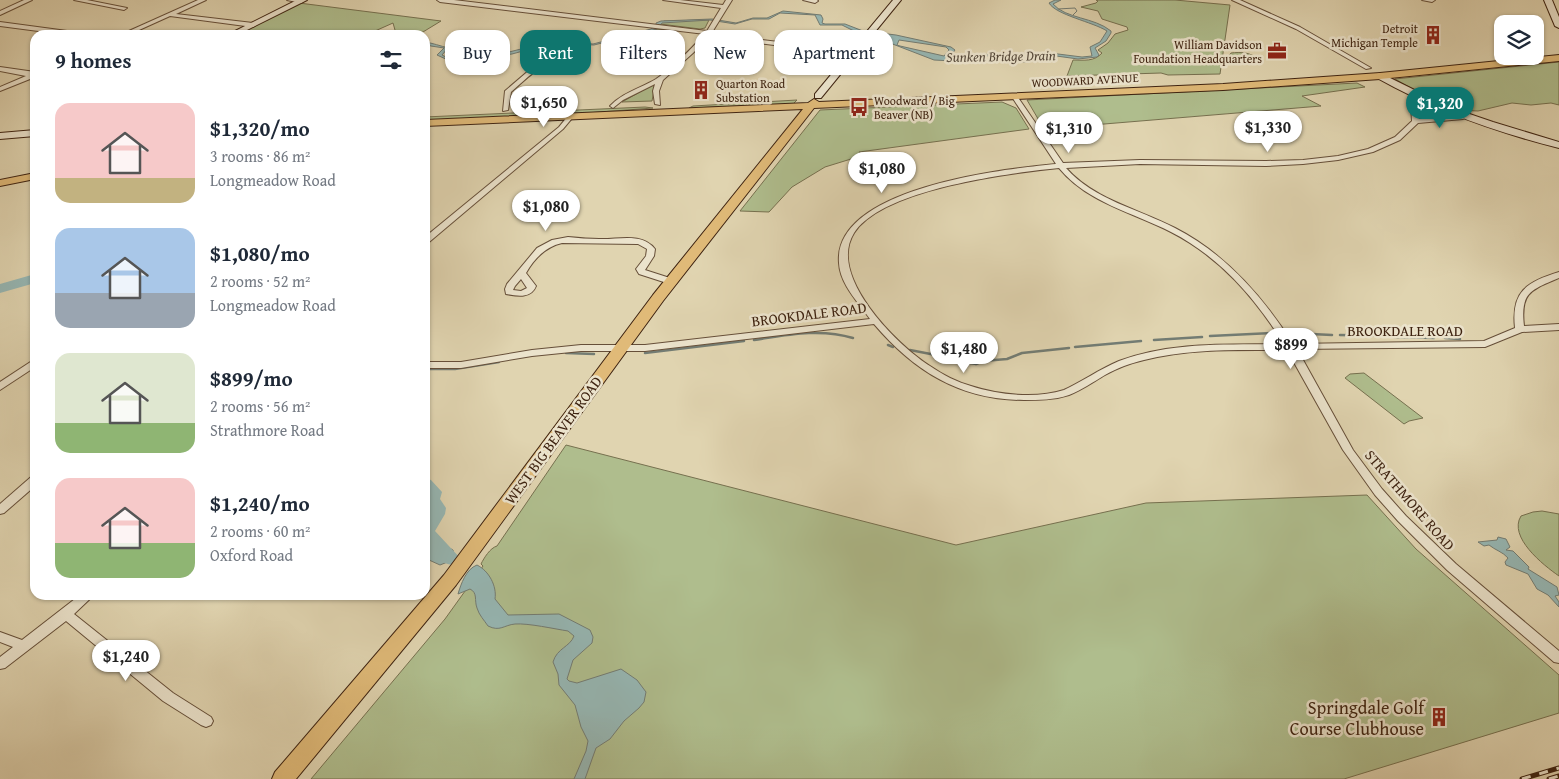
<!DOCTYPE html>
<meta charset="utf-8">
<style>
:root{--surface:#fff;--page:#f6f6f7;--text:#1f2937;--muted:#747a83;--accent:#0f766e}
body{margin:0;font-family:"Gentium Book Plus",serif;background:var(--page);color:var(--text);height:100vh;display:flex;flex-direction:column;font-size:19px;white-space:nowrap}
*{box-sizing:border-box;margin:0}
p{font-size:16px;color:var(--muted)}
.icon{flex:none;width:28px;height:28px;fill:none;stroke:currentColor;stroke-width:2;stroke-linecap:round;stroke-linejoin:round}
.map{position:relative;flex:1;overflow:hidden}
.panel{position:absolute;left:30px;top:30px;width:400px;height:570px;display:flex;flex-direction:column;background:var(--surface);border-radius:15px;box-shadow:0 1px 4px #0004}
.panel>*{flex:none}
.hud{position:absolute;left:445px;top:30px;width:475px;height:45px;display:flex;gap:10px}
.tools{position:absolute;left:1494px;top:15px;display:grid;gap:10px}
.tools a{display:grid;place-items:center;width:50px;height:50px;border-radius:10px;background:var(--surface);box-shadow:0 1px 4px #0004;font-size:25px}
.price{position:absolute;translate:-50% -42px;padding:0 11px;border-radius:18px;background:#fff;color:#222;font-size:16px;line-height:32px;filter:drop-shadow(0 1px 2px #0008)}
.price::after{content:'';position:absolute;left:50%;top:30px;width:15px;height:11px;margin-left:-8px;background:inherit;clip-path:polygon(0 0,100% 0,50% 100%)}
.price.selected{background:var(--accent);color:#fff}
ul{padding:0;list-style:none}
li{display:flex;align-items:center;gap:15px;height:125px;padding:0 25px}
li span{display:grid;place-items:center;flex:none;width:140px;height:100px;border-radius:15px;color:#555}
li>.icon{margin-inline-start:auto}
span .icon{width:60px;height:60px;fill:#fffc;stroke-width:1}
li b{font-size:21px}
h2{display:flex;justify-content:space-between;align-items:center;height:60px;padding:0 25px;font-size:21px}
.chip{padding:0 18px;border-radius:15px;background:var(--surface);box-shadow:0 1px 4px #0004;font-size:18px;line-height:45px}
.chip.selected{background:var(--accent);color:#fff}
.map>svg:first-child{display:block}
</style>
<div class="map">
<svg width="1559" height="779" viewBox="0 0 1559 779">
<rect width="100%" height="100%" fill="#e0d4b0"/>
<filter id="stains"><feTurbulence type="fractalNoise" baseFrequency=".004" numOctaves="4"/><feColorMatrix values="0 0 0 0 .2 0 0 0 0 .09 0 0 0 0 .02 0 0 0 .5 -.17"/></filter>
<radialGradient id="worn" r=".72"><stop offset=".6" stop-color="#630" stop-opacity="0"/><stop offset="1" stop-color="#630" stop-opacity=".3"/></radialGradient>
<g fill="#afbd8d" stroke="#76704f">
<path d="M1096 0H1175L1230 5 1220 74 1168 75 1161 73 1067 76 1073 60C1084 60 1094 62 1102 53L1098 50 1108 43 1115 34 1128 30 1127 27 1102 19 1098 11 1081 7 1096 3 1098 1Z"/>
<path d="M299 3 441 21 418 35H399L395 30 393 23 366 35H235Z"/>
<path d="M709 20 705 28 700 29 660 24 664 21Z"/>
<path d="M658 29 665 30 623 44 607 41 629 34 623 32 625 31 644 32Z"/>
<path d="M1231 53C1240 52 1252 52 1258 60 1249 66 1236 63 1228 57Z"/>
<path d="M1559 62V105L1551 103 1531 105 1512 103 1478 111 1458 110 1441 105 1395 79Z"/>
<path d="M1357 83 1365 87 1302 96 1321 106 1044 129 1027 100Z"/>
<path d="M652 85H655L652 101 622 102Z"/>
<path d="M797 100 793 104 689 108 693 106Z"/>
<path d="M1002 102 1016 108 1029 129 859 152 864 155 825 167 792 187 769 212 740 211 820 110Z"/>
<path d="M645 107 653 108 560 115 425 121V117Z"/>
<path d="M1364 373 1423 418 1409 421 1404 424 1345 378 1350 374Z"/>
<path d="M566 445 956 545 1146 503 1367 495 1416 549 1559 675V713L1344 779H311L445 619 483 566 481 564C484 558 490 548 497 546Z"/>
<path d="M1542 511 1559 514V576C1543 565 1508 537 1521 516L1533 512Z"/>
</g>
<g fill="#96b7b4" stroke="#737c73" fill-rule="evenodd">
<path d="M1055 0H1061L1053 4C1066 19 1094 17 1111 31V33L1106 41 1095 48 1099 55 1097 57 1078 59 1049 55H1045L1047 58 1045 60 1026 62 1010 61 988 56 959 58 953 61 934 60 890 43V40L881 39 878 35 854 31 842 25H820L815 15 780 13 769 19H752L735 24 710 20 662 23 657 29 594 45 553 43 512 54 469 60 450 61 437 55 444 48 431 46 425 44V42C432 43 441 46 448 48L442 55 450 59 463 60 509 52 549 42 564 41 593 44 651 29 656 25V23L661 21 712 19 736 23 753 18H767L783 11 821 15 823 19 822 23 825 24H845L863 31 896 35 951 47 955 50 952 54 955 55 1050 53 1082 57 1092 56 1090 47 1100 42 1107 31C1093 22 1056 15 1049 3ZM899 40 946 47 949 50 944 56 900 46 897 45Z"/>
<path d="M1498 537 1506 539 1510 547 1506 550 1513 551 1529 567 1528 569 1557 587 1559 595 1555 596 1559 602V607L1548 595 1537 589 1528 574 1506 565 1505 562 1508 558C1503 552 1495 550 1489 545L1484 546 1478 542 1497 540Z"/>
<path d="M435 540 453 550 454 556 450 561 440 565 429 560 427 556Z"/>
<path d="M477 565C489 571 497 586 495 599L508 615 559 614 590 630 593 637 592 643 573 660 567 679 569 681 577 683 621 669 637 680 646 692 644 702 639 708 624 721 610 739 596 748 585 779H574L586 751 588 741 581 727 575 705 559 685 558 674 553 662C557 648 570 647 574 636L568 631C555 629 528 623 515 624 504 625 500 632 488 626 484 620 479 615 477 608 474 600 478 593 470 589L458 594C461 584 466 569 477 565Z"/>
</g>
<g fill="none" stroke-linecap="round" stroke-linejoin="round">
<path stroke="#737c73" stroke-width="1" d="M1058 9 1075 8 1077 11 1073 15"/>
<g stroke="#737c73" stroke-width="2.5">
<path d="M1291 333 1332 335"/>
<path d="M1340 335 1387 336"/>
<path d="M1210 336 1273 333"/>
<path d="M1394 337 1434 338"/>
<path d="M1445 338 1460 339"/>
<path d="M754 340C787 335 820 328 853 338"/>
<path d="M1154 340 1202 337"/>
<path d="M888 345 893 347"/>
<path d="M1075 347 1141 341"/>
<path d="M910 350 946 357"/>
<path d="M566 353 594 354"/>
<path d="M645 353 744 341"/>
<path d="M959 361 976 364 983 361 1007 359 1022 353 1069 348"/>
<path d="M425 369H455L499 362"/>
</g>
<g fill="#96b7b4" fill-rule="evenodd">
<path d="M35 274V283L0 293V284Z"/>
<path d="M425 478 431 480 442 492 440 499 446 508 445 514 435 531 461 559 458 564C444 568 433 555 425 545V516L428 508 425 504Z"/>
</g>
<g stroke="#664f39" stroke-width="2">
<g id="street">
<path d="M24 0H32L0 15V11Z"/>
<path d="M74 0H87L127 8 124 10Z"/>
<path d="M198 0H206L176 14 253 23 256 25 253 27 170 16 128 35H120Z"/>
<path d="M287 0H303L304 1 301 3Z"/>
<path d="M437 0H454L707 31 721 8 663 0H680L723 5 726 0H732L711 34 854 51 857 53 854 55 709 37 693 53 663 80 659 91 660 105 655 104 653 91 655 84 623 100 613 108 610 106C622 93 641 88 656 79 673 68 691 49 705 34L440 2Z"/>
<path d="M803 0H817L818 1 815 3Z"/>
<path d="M1232 0H1240L1300 27 1371 68 1366 69 1296 29Z"/>
<path d="M1422 0H1435L1432 2Z"/>
<path d="M0 22 82 33 85 35H69L0 26Z"/>
<path d="M575 51 586 52 590 55C582 63 558 60 545 66 532 71 522 83 511 92L508 110 503 111 505 91 533 67 544 62 569 57Z"/>
<path d="M0 67 35 72V77L0 91V87L26 76 0 71Z"/>
<path d="M1013 96H1017L1063 163 1140 160 1266 161 1303 160 1338 156 1368 149 1395 137 1412 121 1411 105 1416 97 1418 96 1421 98 1417 105 1419 119 1465 116 1466 117 1463 119 1418 123 1400 140 1373 152 1338 160 1303 164 1266 166 1140 164 1066 168C1094 200 1139 209 1175 228 1226 254 1263 297 1293 344L1484 341 1515 328C1511 292 1526 282 1559 272V278C1531 290 1520 292 1524 326L1559 324V330L1522 332 1485 347 1297 349 1353 450 1382 489 1406 516 1456 564 1559 651V663L1554 662 1447 570 1398 521 1375 495 1343 450 1287 350C1240 350 1191 348 1144 360 1131 363 1117 368 1105 375 1093 382 1082 390 1069 395 1054 400 1039 400 1024 400 960 400 914 371 874 324L645 351H581L532 356 461 368H425V362H461L532 350 581 345H645L870 319C858 302 840 284 839 263 833 188 1003 169 1056 164L1012 97ZM1059 168C1088 203 1132 212 1171 232 1220 257 1255 298 1284 344 1229 345 1172 341 1119 361 1100 369 1083 381 1064 390 1036 399 999 395 971 386 957 382 943 375 930 366 897 345 827 276 854 233 882 189 1009 173 1059 168Z"/>
<path d="M568 116 573 117 563 129 428 243H425V237L559 127Z"/>
<path d="M568 237C578 238 589 239 599 239 618 240 642 232 655 249L654 256 645 270 673 279 674 281 670 284 639 274 636 269 646 256 647 249 638 244 562 243C545 247 534 259 526 273L536 286C531 299 517 296 506 294L505 289 507 284 537 248 552 240ZM521 279 527 288 521 291 513 290 515 286Z"/>
<path d="M35 359V367L0 390V382Z"/>
<path d="M35 476V486L4 513 0 514V504L31 477Z"/>
<path d="M80 595H94L74 614 173 693 211 717 213 721 211 725 206 727 201 725 163 701 66 621 5 668 0 669V657L13 647 0 642V632L22 640Z"/>
</g>
</g>
<g stroke="#3e2311" stroke-width="2">
<g id="secondary">
<path d="M297 0H307L237 35H227Z"/>
<path d="M893 0H901L821 98H815V94Z"/>
<path d="M1544 0H1552L1559 17V28L1555 26Z"/>
<path d="M1380 73 1449 107 1493 122 1559 142V148C1495 132 1434 110 1377 78V74Z"/>
<path d="M35 130V136L0 139V133Z"/>
</g>
</g>
<g stroke="#3e2311" stroke-width="2">
<g id="primary">
<path d="M1559 55V61L1380 79 1223 90 814 108 663 301 456 585 296 779H272L275 772 444 575 653 295 803 109 425 126V120L808 103 814 99 819 102 1223 84 1380 73Z"/>
<path d="M35 173V179L0 186V180Z"/>
</g>
</g>
<use href="#street" fill="#ebe3cc" fill-rule="evenodd"/>
<use href="#secondary" fill="#ebe3cc" fill-rule="evenodd"/>
<use href="#primary" fill="#e0ba78" fill-rule="evenodd"/>
<g stroke="#3e2311" stroke-width="5">
<g id="rail">
<path d="M1522 779 1559 768"/>
<path d="M1549 779 1559 776"/>
</g>
</g>
<use href="#rail" stroke="#ebe3cc" stroke-width="3" stroke-dasharray="9" stroke-linecap="butt"/>
</g>
<defs>
<g id="building-bare" transform="scale(1.5)"><path d="M-4-6H4V6H1V3H-1V6H-4ZM-2.5-4.3h1.7v1.8h-1.7ZM.8-4.3h1.7v1.8H.8ZM-2.5-1h1.7V.8h-1.7ZM.8-1h1.7V.8H.8Z" fill="#8f2418" stroke="#ebe3cc" stroke-width="2.5" paint-order="stroke"/></g>
<g id="office-bare" transform="scale(1.5)"><path d="M-6-3h4V-5.5h4V-3h4V5H-6ZM-1-4.5V-3h2v-1.5ZM-6 0V1H6V0Z" fill="#8f2418" stroke="#ebe3cc" stroke-width="2.5" paint-order="stroke"/></g>
<g id="bus-bare" transform="scale(1.5)"><path d="M-5-6H5V4H4V6H2V4H-2V6H-4V4H-5ZM-3.5-4V0h7V-4ZM-3.5 1.2v1.5H-2V1.2ZM2 1.2v1.5H3.5V1.2Z" fill="#8f2418" stroke="#ebe3cc" stroke-width="2.5" paint-order="stroke"/></g>
</defs>
<g fill-rule="evenodd">
<use href="#building-bare" x="1433" y="35"/>
<use href="#office-bare" x="1277" y="51"/>
<use href="#building-bare" x="701" y="90"/>
<use href="#bus-bare" x="859" y="107"/>
<use href="#building-bare" x="1439" y="717"/>
</g>
<g text-anchor="middle" dominant-baseline="central" stroke-width="5" stroke-linejoin="round" paint-order="stroke">
<g font-size="12" fill="#3e2311" stroke="#ebe3cc" text-anchor="end">
<text x="1418" y="28">Detroit<tspan x="1418" dy="14">Michigan Temple</tspan></text>
<text x="1262" y="44">William Davidson<tspan x="1262" dy="14">Foundation Headquarters</tspan></text>
<text x="716" y="83" text-anchor="start">Quarton Road<tspan x="716" dy="14">Substation</tspan></text>
<text x="874" y="100" text-anchor="start">Woodward / Big<tspan x="874" dy="14">Beaver (NB)</tspan></text>
</g>
<g font-size="12" fill="#3e2311" stroke="#ebe3cc">
<text transform="translate(1085 80) rotate(-3)">WOODWARD AVENUE</text>
</g>
<g font-size="14" font-style="italic" fill="#54483a" stroke="#ebe3cc">
<text transform="translate(1001 56) rotate(-1)">Sunken Bridge Drain</text>
</g>
<g font-size="15" fill="#3e2311" stroke="#ebe3cc">
<text transform="translate(809 314) rotate(-7)">BROOKDALE ROAD</text>
<text x="1405" y="330">BROOKDALE ROAD</text>
<text transform="translate(553 440) rotate(-54)">WEST BIG BEAVER ROAD</text>
<text transform="translate(1410 500) rotate(49)">STRATHMORE ROAD</text>
</g>
<g font-size="18" fill="#3e2311" stroke="#ebe3cc" text-anchor="end">
<text x="1424" y="707">Springdale Golf<tspan x="1424" dy="21">Course Clubhouse</tspan></text>
</g>
</g>
<rect width="100%" height="100%" filter="url(#stains)"/>
<rect width="100%" height="100%" fill="url(#worn)"/>
</svg>
<div class="tools">
<a><svg class="icon" aria-label="layers" viewBox="0 0 24 24"><path d="M12 4l9 5-9 5-9-5zM3 14l9 5 9-5"/></svg></a>
</div>
<b class="price" style="left:544px;top:128px">$1,650</b>
<b class="price selected" style="left:1440px;top:129px">$1,320</b>
<b class="price" style="left:1268px;top:153px">$1,330</b>
<b class="price" style="left:1069px;top:154px">$1,310</b>
<b class="price" style="left:882px;top:194px">$1,080</b>
<b class="price" style="left:546px;top:232px">$1,080</b>
<b class="price" style="left:1291px;top:370px">$899</b>
<b class="price" style="left:964px;top:374px">$1,480</b>
<b class="price" style="left:126px;top:682px">$1,240</b>
<div class="hud">
<a class="chip">Buy</a>
<a class="chip selected">Rent</a>
<a class="chip">Filters</a>
<a class="chip">New</a>
<a class="chip">Apartment</a>
</div>
<section class="panel">
<h2>9 homes<svg class="icon" aria-label="filters" viewBox="0 0 24 24"><path d="M4 7h16M4 17h16"/><circle cx="9" cy="7" r="2"/><circle cx="15" cy="17" r="2"/></svg></h2>
<ul>
<li><span style="background:linear-gradient(#f6c9c9 75%,#c2b280 0)"><svg class="icon" aria-label="home" viewBox="0 0 24 24"><path d="M3 11l9-7 9 7M6 9v11h12V9"/></svg></span><div><b>$1,320/mo</b><p>3 rooms · 86 m²</p><p>Longmeadow Road</p></div></li>
<li><span style="background:linear-gradient(#a9c7e8 65%,#9aa5b1 0)"><svg class="icon" aria-label="home" viewBox="0 0 24 24"><path d="M3 11l9-7 9 7M6 9v11h12V9"/></svg></span><div><b>$1,080/mo</b><p>2 rooms · 52 m²</p><p>Longmeadow Road</p></div></li>
<li><span style="background:linear-gradient(#dfe7d0 70%,#8fb573 0)"><svg class="icon" aria-label="home" viewBox="0 0 24 24"><path d="M3 11l9-7 9 7M6 9v11h12V9"/></svg></span><div><b>$899/mo</b><p>2 rooms · 56 m²</p><p>Strathmore Road</p></div></li>
<li><span style="background:linear-gradient(#f6c9c9 65%,#8fb573 0)"><svg class="icon" aria-label="home" viewBox="0 0 24 24"><path d="M3 11l9-7 9 7M6 9v11h12V9"/></svg></span><div><b>$1,240/mo</b><p>2 rooms · 60 m²</p><p>Oxford Road</p></div></li>
</ul>
</section>
</div>
